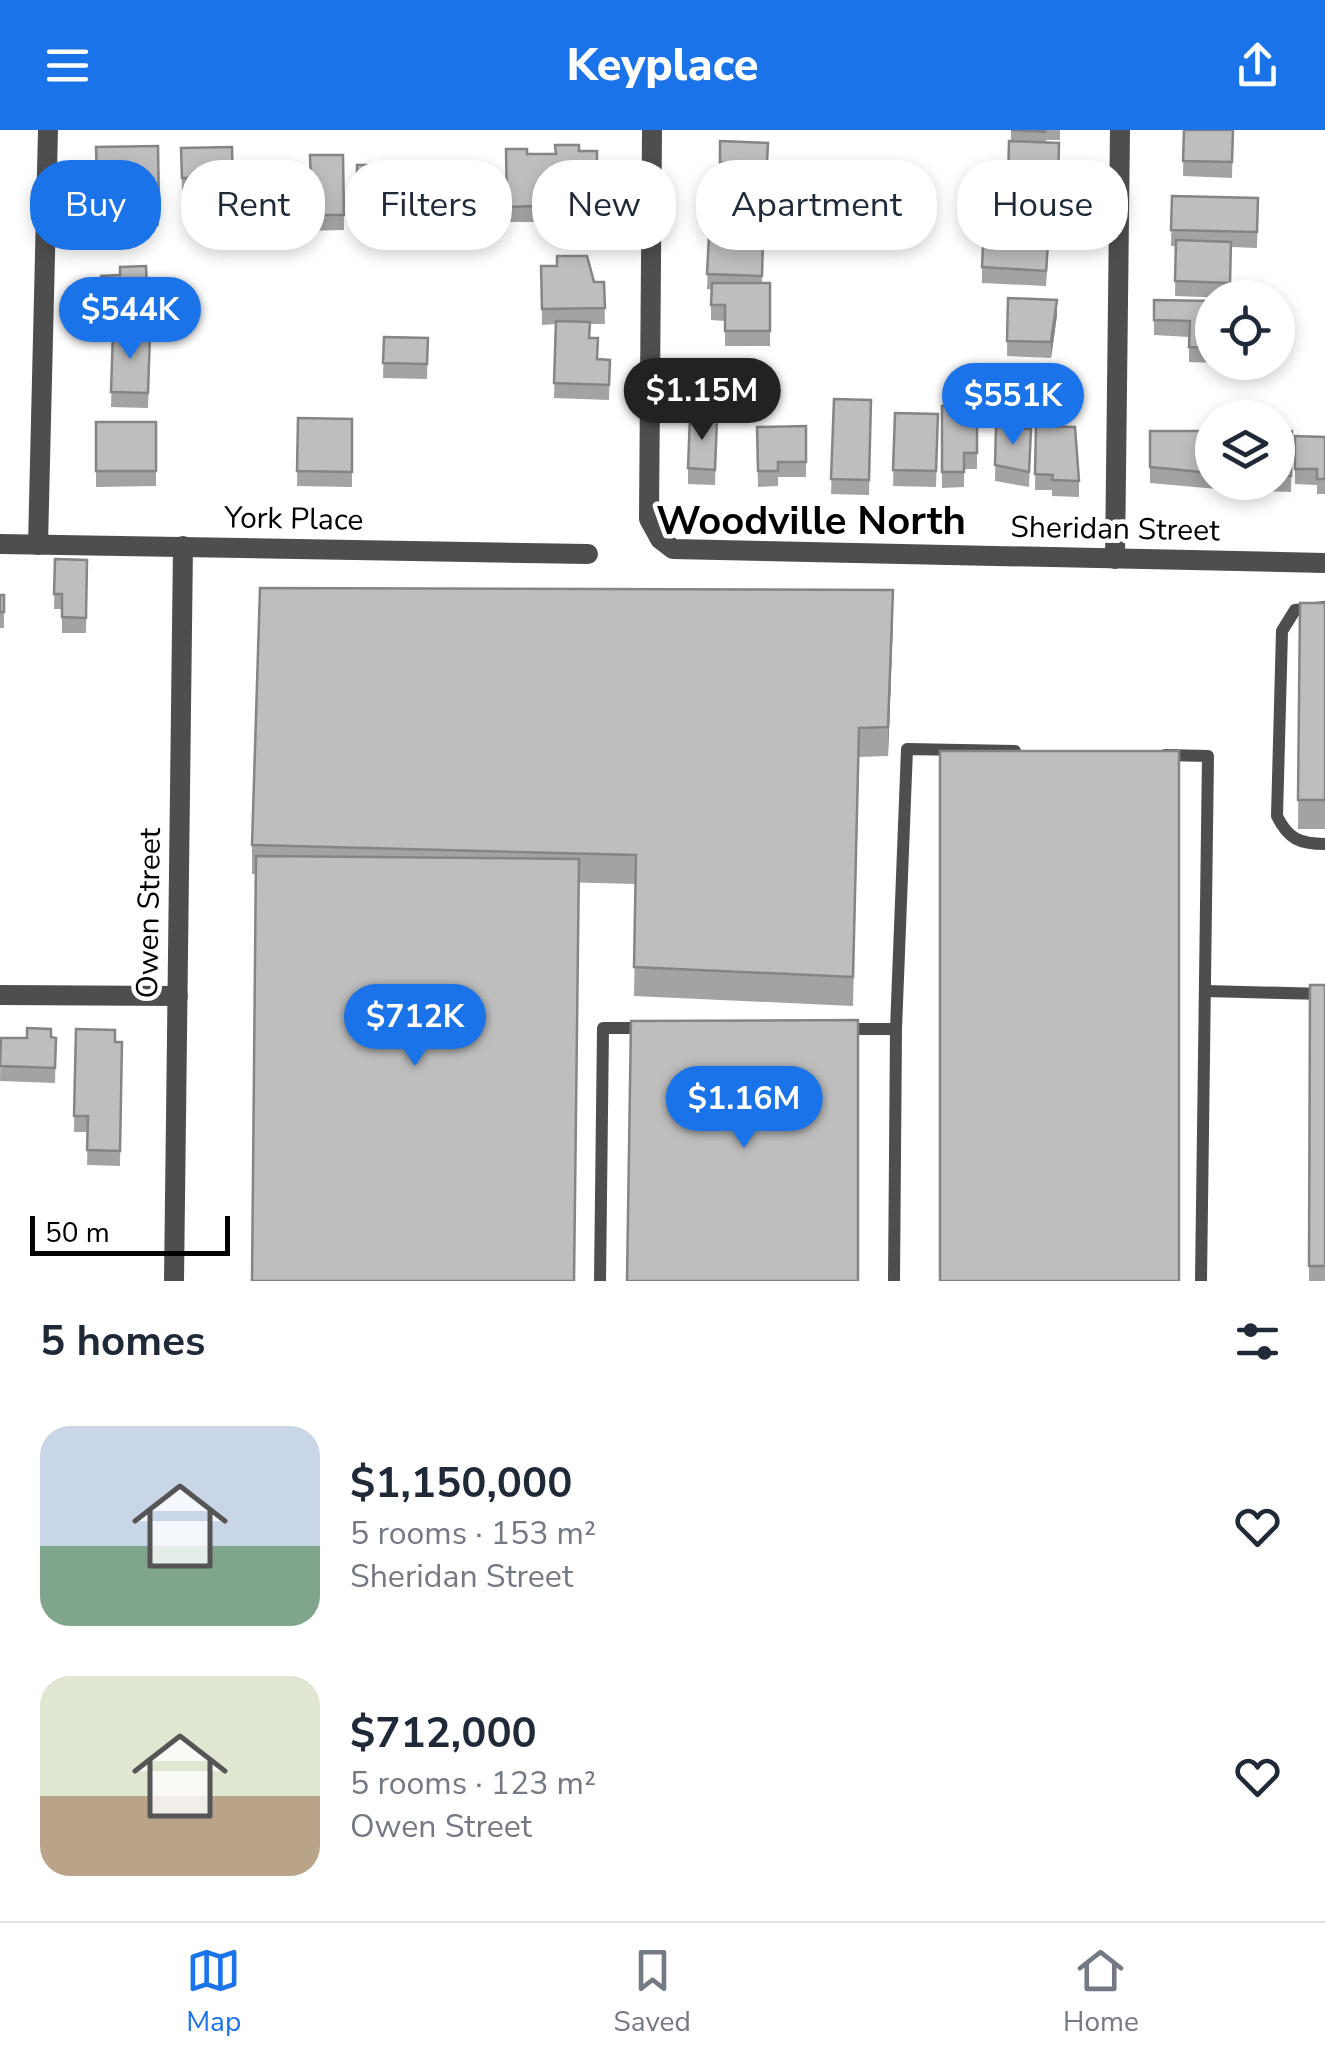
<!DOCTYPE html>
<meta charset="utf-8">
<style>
:root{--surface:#fff;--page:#f2f2f3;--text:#1f2937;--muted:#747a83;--line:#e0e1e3;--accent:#1a73e8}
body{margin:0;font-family:"Nunito Sans",sans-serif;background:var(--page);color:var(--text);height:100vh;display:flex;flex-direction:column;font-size:38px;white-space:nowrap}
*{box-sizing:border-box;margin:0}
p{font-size:32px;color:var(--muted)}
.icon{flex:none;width:55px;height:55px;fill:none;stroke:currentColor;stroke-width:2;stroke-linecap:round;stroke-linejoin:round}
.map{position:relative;height:1151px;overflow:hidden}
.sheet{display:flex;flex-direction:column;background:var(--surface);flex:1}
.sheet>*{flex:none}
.guide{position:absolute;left:30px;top:30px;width:1265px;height:90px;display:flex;gap:20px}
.tools{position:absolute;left:1195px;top:150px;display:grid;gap:20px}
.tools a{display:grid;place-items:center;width:100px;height:100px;border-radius:50%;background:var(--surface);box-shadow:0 5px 15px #0003;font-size:50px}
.scale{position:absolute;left:30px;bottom:25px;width:200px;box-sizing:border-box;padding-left:10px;border:5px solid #000;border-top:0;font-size:28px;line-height:35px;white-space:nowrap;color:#000;-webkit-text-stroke:8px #fff;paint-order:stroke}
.price{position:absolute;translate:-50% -85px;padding:0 22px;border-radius:35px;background:var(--accent);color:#fff;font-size:32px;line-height:65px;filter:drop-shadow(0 2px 5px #0008)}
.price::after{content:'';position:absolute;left:50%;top:60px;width:30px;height:22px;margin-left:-15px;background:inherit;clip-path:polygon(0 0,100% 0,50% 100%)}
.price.on{background:#222;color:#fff}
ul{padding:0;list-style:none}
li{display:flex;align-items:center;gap:30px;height:250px;padding:0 40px}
li span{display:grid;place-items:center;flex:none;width:280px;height:200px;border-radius:30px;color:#555}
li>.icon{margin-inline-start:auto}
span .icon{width:120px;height:120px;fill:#fffc;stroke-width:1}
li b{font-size:42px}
h2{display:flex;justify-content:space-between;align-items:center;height:120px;padding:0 40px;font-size:42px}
.chip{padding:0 35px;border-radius:40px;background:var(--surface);box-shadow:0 5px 15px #0003;font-size:35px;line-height:90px}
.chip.on{background:var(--accent);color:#fff}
header{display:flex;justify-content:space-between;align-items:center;height:130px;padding:0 40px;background:var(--accent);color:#fff;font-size:45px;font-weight:800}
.menu{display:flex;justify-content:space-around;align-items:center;height:140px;border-top:2px solid var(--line);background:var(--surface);font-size:28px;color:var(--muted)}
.menu a{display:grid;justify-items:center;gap:5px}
.menu .on{color:var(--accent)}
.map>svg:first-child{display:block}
</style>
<header><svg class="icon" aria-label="menu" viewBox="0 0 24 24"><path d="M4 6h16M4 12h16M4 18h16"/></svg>Keyplace<svg class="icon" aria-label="share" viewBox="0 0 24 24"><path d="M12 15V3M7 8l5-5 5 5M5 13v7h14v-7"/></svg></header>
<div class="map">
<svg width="1325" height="1151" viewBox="0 0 1325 1151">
<rect width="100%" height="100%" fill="#fff"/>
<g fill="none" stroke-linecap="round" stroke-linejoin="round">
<g stroke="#4e4e4e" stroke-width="12">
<path d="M1325 477 1295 480 1282 501 1277 686C1288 709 1300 714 1325 714"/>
<path d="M1165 625 1208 626 1201 1151"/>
<path d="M1205 861 1325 864"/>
<path d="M843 899H896"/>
<path d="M600 1151 603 898H648"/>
<path d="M894 1151 896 899 907 619 1015 621"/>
</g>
<g stroke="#4e4e4e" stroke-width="20">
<path d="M652 0 649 389 660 409 673 419 1325 433"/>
<path d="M0 414 588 424"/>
<path d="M38 415 48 0"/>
<path d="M1115 429 1120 0"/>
<path d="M0 865 178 866"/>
<path d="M174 1151 183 416"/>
</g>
</g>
<g fill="#a3a3a3">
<path d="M1011 0H1060V10H1046V12L1059 13 1058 69 1008 67 1009 11H1011Z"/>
<path d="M1184 0H1233L1232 48 1183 46Z"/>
<path d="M720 11 768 13 767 58H780L778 106 748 108H763L762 153H770V216H725V191L711 190V159H707L709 106 730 107V95H716V80L725 56V49L720 48Z"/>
<path d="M158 16 159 96 98 97 96 17Z"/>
<path d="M232 17 234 103 195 104 194 63H182L181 18Z"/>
<path d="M506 19 527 24H556L579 21 597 33H612L613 70 556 71 554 60V66H546V86H535V92H507Z"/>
<path d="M343 25 344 100 301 101V54H311Z"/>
<path d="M241 35 283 36 281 100 240 99Z"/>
<path d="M357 35H398L397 108H356Z"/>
<path d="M416 35 454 36 453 96 415 95Z"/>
<path d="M1172 66 1258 68 1257 118 1231 117 1230 168 1175 166 1176 116H1171Z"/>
<path d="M1000 96 1048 129 1046 156 982 153V137Z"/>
<path d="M146 136 148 199 102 200 101 146 120 145Z"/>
<path d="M541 136 594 152H604L605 194H590V208L597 229 610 230 609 270 554 268 556 194 542 195Z"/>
<path d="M1008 168 1057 185 1051 228 1007 226Z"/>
<path d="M1154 170 1212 171V232L1217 233 1189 232V207L1154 205Z"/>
<path d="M113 201 150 203 148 278 111 277Z"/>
<path d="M384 207 428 208 427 249 383 248Z"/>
<path d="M834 269 871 270 869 365 831 364Z"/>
<path d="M942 276H977V339H964V357L942 358Z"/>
<path d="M895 283 938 284 936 357 893 356Z"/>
<path d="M298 288 352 289V357L297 356Z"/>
<path d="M717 288 715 355 688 354V338Z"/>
<path d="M96 292H156V356L96 357Z"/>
<path d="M806 296V347H778V356L758 357 757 297Z"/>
<path d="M1036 296 1079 351V367L1052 366V360H1035Z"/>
<path d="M996 297 1031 299 1029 357 995 351Z"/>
<path d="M1150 301H1212V352H1217V359L1150 353Z"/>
<path d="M1292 301 1291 362 1263 361V353L1257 352H1278V302Z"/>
<path d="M1295 306 1325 307V364H1317V355L1295 354Z"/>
<path d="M55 429 87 430 86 503H62V479H54Z"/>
<rect x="0" y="465" width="4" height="33"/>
<path d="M1300 473H1325V699H1298Z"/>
<path d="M893 490 888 626 859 627 853 876 634 866 636 754 252 744V715Z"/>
<path d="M1310 855H1325V1151H1309Z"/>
<path d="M76 899 115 912H122L120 1036 87 1035 88 1002H74Z"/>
<path d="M1 908H56L55 953 0 951Z"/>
</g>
<g fill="#858585">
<path d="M1057 170V185L1051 228V212Z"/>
<path d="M893 460V490L888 626V597Z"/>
</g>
<g fill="#bebebe" stroke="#858585" stroke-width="2.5">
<path d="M1011 0H1045V2Z"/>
<path d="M1184 0H1233L1232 32 1183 31Z"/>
<path d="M720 11 768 13 766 51 725 49 726 33H720Z"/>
<path d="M1009 11 1059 13 1058 53 1008 52Z"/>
<path d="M555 15H579V21H597V33H612L613 55 556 56 554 45V51L546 50V71H535V76L507 77 506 19H527V24H556Z"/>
<path d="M158 16 159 81 98 82 96 17Z"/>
<path d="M232 17 234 88 195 89 194 48H182L181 18Z"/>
<path d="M310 25H343L344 85H301V54H311Z"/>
<path d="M241 35 283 36 281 84H240Z"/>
<path d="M357 35H398L397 93 356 92Z"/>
<path d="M416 35 454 36 453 81 415 79Z"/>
<path d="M717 55 780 58 778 91 730 93V80H716Z"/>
<path d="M1172 66 1258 68 1257 102 1171 100Z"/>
<path d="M1001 85 1024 86 1023 113 1048 114 1046 141 982 137 984 95 1000 96Z"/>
<path d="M709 106 763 108 762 146 707 144Z"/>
<path d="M1176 110 1231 112 1230 153 1175 151Z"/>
<path d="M557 126H587L594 152H604L605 178 542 179 541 136H557Z"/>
<path d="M146 136 148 183 102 185 101 146 120 145V137Z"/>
<path d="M712 153H770V201H725V175H711Z"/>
<path d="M1008 168 1057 170 1051 212 1007 211Z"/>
<path d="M1154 170 1212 171V218L1189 217 1190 191 1154 190Z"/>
<path d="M556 191 590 192 589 208H598L597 229 610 230 609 255 554 253Z"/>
<path d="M113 201 150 203 148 263 111 262Z"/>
<path d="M384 207 428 208 427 234 383 233Z"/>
<path d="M834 269 871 270 869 350 831 349Z"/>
<path d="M942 276H977V323H964V342H942Z"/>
<path d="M895 283 938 284 936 341 893 340Z"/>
<path d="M690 286 717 288 715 340 688 338Z"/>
<path d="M298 288 352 289V342L297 341Z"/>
<rect x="96" y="292" width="60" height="49"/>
<path d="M806 296V332H778V341H758L757 297Z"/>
<path d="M1036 296 1075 297 1079 351 1052 350 1053 345 1035 344Z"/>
<path d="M996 297 1031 299 1029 342 995 335Z"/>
<path d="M1150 301H1212V343L1150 337Z"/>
<path d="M1292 301 1291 346H1278V302Z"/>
<path d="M1295 306 1325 307V349H1317V339H1295Z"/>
<path d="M55 429 87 430 86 488 62 487V464H54Z"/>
<path d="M260 458 893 460 888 597 859 598 853 847 634 837 636 725 252 715Z"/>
<rect x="0" y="465" width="4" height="17"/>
<path d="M1300 473H1325V670H1298Z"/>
<rect x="940" y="621" width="239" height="530"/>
<path d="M256 726 579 729 574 1151H252Z"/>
<path d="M1310 855H1325V1136H1309Z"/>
<path d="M858 890V1151H627L631 891Z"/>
<path d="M27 898 51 899V907L56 908 55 938 0 936 1 908H27Z"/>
<path d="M76 899 115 900V912H122L120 1021 87 1020 88 986H74Z"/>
</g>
<g text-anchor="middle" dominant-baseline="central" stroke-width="9" stroke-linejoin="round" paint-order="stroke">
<g font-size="30" fill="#000" stroke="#fff">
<text transform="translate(294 389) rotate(1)">York Place</text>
<text transform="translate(1115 399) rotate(1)">Sheridan Street</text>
<text transform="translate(149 783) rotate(-89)">Owen Street</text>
</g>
<g font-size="40" font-weight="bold" fill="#000" stroke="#fff">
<text x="811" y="391">Woodville North</text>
</g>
</g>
</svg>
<div class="tools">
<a><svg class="icon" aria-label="locate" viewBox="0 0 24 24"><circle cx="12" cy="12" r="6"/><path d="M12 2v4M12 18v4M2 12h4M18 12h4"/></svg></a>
<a><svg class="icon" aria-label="layers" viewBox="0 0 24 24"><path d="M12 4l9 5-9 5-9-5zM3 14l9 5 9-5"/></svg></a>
</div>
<div class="scale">50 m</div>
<b class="price" style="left:130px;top:232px">$544K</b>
<b class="price on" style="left:702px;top:313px">$1.15M</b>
<b class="price" style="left:1013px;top:318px">$551K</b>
<b class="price" style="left:415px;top:939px">$712K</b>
<b class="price" style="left:744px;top:1021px">$1.16M</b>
<div class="guide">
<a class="chip on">Buy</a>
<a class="chip">Rent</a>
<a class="chip">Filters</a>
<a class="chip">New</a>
<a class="chip">Apartment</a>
<a class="chip">House</a>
</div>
</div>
<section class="sheet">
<h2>5 homes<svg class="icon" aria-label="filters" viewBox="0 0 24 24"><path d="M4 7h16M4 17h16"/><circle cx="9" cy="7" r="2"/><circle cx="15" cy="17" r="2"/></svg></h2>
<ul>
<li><span style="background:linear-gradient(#c9d6e8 60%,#7fa58c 0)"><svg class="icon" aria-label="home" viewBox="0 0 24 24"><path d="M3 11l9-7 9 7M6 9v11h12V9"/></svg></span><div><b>$1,150,000</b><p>5 rooms · 153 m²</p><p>Sheridan Street</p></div><svg class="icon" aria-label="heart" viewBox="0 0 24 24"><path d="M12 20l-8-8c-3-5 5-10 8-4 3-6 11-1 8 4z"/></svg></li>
<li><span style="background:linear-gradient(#dfe7d0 60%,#b9a48a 0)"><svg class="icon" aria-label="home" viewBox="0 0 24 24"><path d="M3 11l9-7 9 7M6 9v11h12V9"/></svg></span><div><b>$712,000</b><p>5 rooms · 123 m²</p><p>Owen Street</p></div><svg class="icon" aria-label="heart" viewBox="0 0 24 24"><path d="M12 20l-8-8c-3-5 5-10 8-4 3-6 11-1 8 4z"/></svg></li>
</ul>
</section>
<nav class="menu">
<a class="on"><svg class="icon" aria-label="map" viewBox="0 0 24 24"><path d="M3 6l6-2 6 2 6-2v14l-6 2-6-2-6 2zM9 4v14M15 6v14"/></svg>Map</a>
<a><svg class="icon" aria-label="saved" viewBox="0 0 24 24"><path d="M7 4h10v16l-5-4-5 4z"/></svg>Saved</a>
<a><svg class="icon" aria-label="home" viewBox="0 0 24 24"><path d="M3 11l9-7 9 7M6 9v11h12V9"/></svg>Home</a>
</nav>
